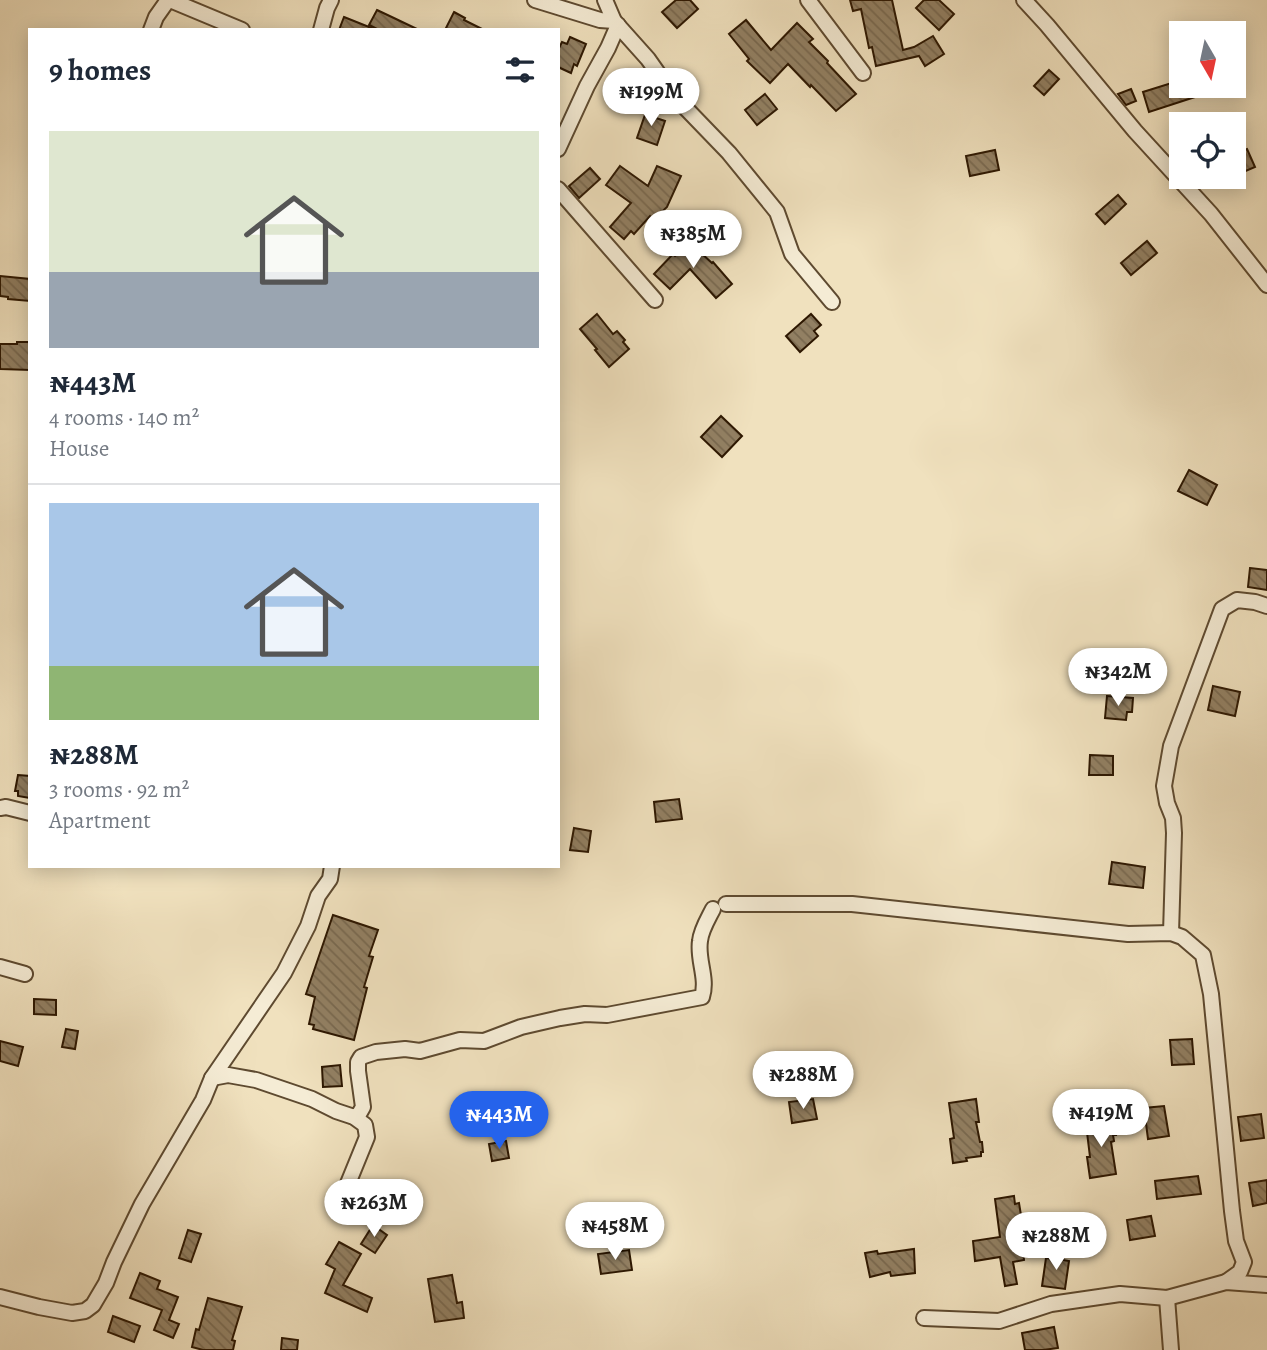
<!DOCTYPE html>
<meta charset="utf-8">
<style>
:root{--surface:#fff;--page:#f6f6f7;--text:#1f2937;--muted:#747a83;--line:#e0e1e3;--accent:#2563eb}
body{margin:0;font-family:Alegreya,serif;background:var(--page);color:var(--text);height:100vh;display:flex;flex-direction:column;font-size:26px;white-space:nowrap}
*{box-sizing:border-box;margin:0}
p{font-size:23px;color:var(--muted)}
.icon{flex:none;width:38px;height:38px;fill:none;stroke:currentColor;stroke-width:2;stroke-linecap:round;stroke-linejoin:round}
.map{position:relative;flex:1;overflow:hidden}
.panel{position:absolute;left:28px;top:28px;width:532px;height:840px;display:flex;flex-direction:column;background:var(--surface);border-radius:0px;box-shadow:0 4px 18px #0003}
.panel>*{flex:none}
.needle{width:46px;rotate:171deg}
.buttons{position:absolute;left:1169px;top:21px;display:grid;gap:14px}
.buttons a{display:grid;place-items:center;width:77px;height:77px;border-radius:0px;background:var(--surface);box-shadow:0 4px 18px #0003;font-size:35px}
.price{position:absolute;translate:-50% -60px;padding:0 16px;border-radius:24px;background:#fff;color:#222;font-size:23px;line-height:46px;filter:drop-shadow(0 2px 4px #0008)}
.price::after{content:'';position:absolute;left:50%;top:42px;width:21px;height:16px;margin-left:-10px;background:inherit;clip-path:polygon(0 0,100% 0,50% 100%)}
.price.selected{background:var(--accent);color:#fff}
ul{padding:0;list-style:none}
li{display:grid;align-content:center;gap:14px;height:371px;padding:0 21px}
li+li{border-top:2px solid var(--line)}
li span{display:grid;place-items:center;height:217px;border-radius:0px;color:#555}
li>.icon{margin-inline-start:auto}
span .icon{width:126px;height:126px;fill:#fffc;stroke-width:1}
li b{font-size:30px}
h2{display:flex;justify-content:space-between;align-items:center;height:84px;padding:0 21px;font-size:30px}
.map>svg:first-child{display:block}
</style>
<div class="map">
<svg width="1267" height="1350" viewBox="0 0 1267 1350">
<defs>
<pattern id="building-back-hatch" width="6" height="6" patternUnits="userSpaceOnUse" patternTransform="scale(1.75)"><rect width="6" height="6" fill="#928063"/><path d="M-1 5l2 2M0 0l6 6M5-1l2 2" fill="none" stroke="#78684f"/></pattern>
</defs>
<rect width="100%" height="100%" fill="#f0e1be"/>
<filter id="stains"><feTurbulence type="fractalNoise" baseFrequency=".00286" numOctaves="4"/><feColorMatrix values="0 0 0 0 .2 0 0 0 0 .09 0 0 0 0 .02 0 0 0 .5 -.17"/></filter>
<radialGradient id="worn" r=".72"><stop offset=".6" stop-color="#630" stop-opacity="0"/><stop offset="1" stop-color="#630" stop-opacity=".3"/></radialGradient>
<g fill="url(#building-back-hatch)" stroke="#2d1701" stroke-width="2">
<path d="M676 0H690L698 9 677 28 662 12Z"/>
<path d="M850 0H892L903 50 914 47 933 36 944 54 925 66 919 56 876 66 872 47 869 48 861 9 853 11Z"/>
<path d="M924 0H939L954 14 939 30 916 8Z"/>
<path d="M377 10 396 19 419 30H379L369 25Z"/>
<path d="M454 12 465 18 464 20 484 30H445Z"/>
<path d="M344 17 374 29V30H339Z"/>
<path d="M746 20 771 50 797 23 813 39 809 42 828 61 827 63 856 94 836 111 811 85 810 87 788 64 770 83 747 61 749 59 729 34Z"/>
<path d="M570 37 586 44 577 66 574 64 571 73 558 67V50L562 42 567 44Z"/>
<path d="M1049 70 1059 79 1044 95 1034 86Z"/>
<path d="M1181 80V86H1198L1201 95 1149 112 1143 92Z"/>
<path d="M1131 89 1136 101 1126 105 1118 94Z"/>
<path d="M765 94 777 109 757 125 745 110Z"/>
<path d="M647 109 658 112 656 118 665 121 657 145 637 138Z"/>
<path d="M1247 149 1255 167 1234 176V154Z"/>
<path d="M995 150 999 170 970 176 966 156Z"/>
<path d="M620 166 648 186 657 166 681 176 667 207 653 220 650 216 634 234 631 231 624 239 610 227 631 203 606 185Z"/>
<path d="M590 168 600 179 579 198 569 186Z"/>
<path d="M1118 195 1126 204 1105 224 1096 214Z"/>
<path d="M1147 241 1157 253 1131 275 1121 263Z"/>
<path d="M689 242 712 263 713 262 732 284 716 298 690 269 670 289 654 274 673 254 675 256Z"/>
<path d="M0 276 30 279V301L8 299V297L0 296Z"/>
<path d="M597 314 613 334 617 331 625 340 623 342 629 349 609 367 595 350 597 349 580 329Z"/>
<path d="M811 314 821 325 814 331 818 336 800 352 786 336Z"/>
<path d="M17 342H30V370L0 369V344H17Z"/>
<path d="M721 416 742 436 722 457 701 437Z"/>
<path d="M1189 470 1217 485 1207 505 1178 491Z"/>
<path d="M1250 568 1267 570V590L1248 587Z"/>
<path d="M1213 686 1240 692 1235 716 1208 710Z"/>
<path d="M1107 696 1133 698 1132 712H1127L1126 720 1105 718Z"/>
<path d="M1090 755 1113 756V775H1089Z"/>
<path d="M18 775 30 776V798L18 796V791H15Z"/>
<path d="M679 799 682 819 656 822 654 802Z"/>
<path d="M574 828 591 831 588 852 570 850Z"/>
<path d="M1112 862 1145 867 1143 888 1109 884Z"/>
<path d="M333 915 378 930 369 956 373 957 364 987 367 988 354 1040 313 1029 314 1025 309 1024 315 997 306 994Z"/>
<path d="M34 999 56 1000V1015L34 1014Z"/>
<path d="M66 1029 78 1031 75 1049 62 1047Z"/>
<path d="M1192 1039 1194 1064 1172 1065 1170 1040Z"/>
<path d="M0 1041 23 1047 18 1066 0 1061Z"/>
<path d="M340 1065 342 1086 323 1087 322 1067Z"/>
<path d="M813 1099 817 1119 792 1123 789 1102Z"/>
<path d="M976 1099 979 1122H976L980 1142H982L983 1152H981V1156L966 1158 967 1161 953 1163 950 1139 954 1138 949 1103Z"/>
<path d="M1164 1106 1169 1136 1148 1139 1144 1108Z"/>
<path d="M1261 1114 1264 1138 1241 1141 1238 1117Z"/>
<path d="M1114 1120 1116 1135H1113L1114 1141 1111 1142 1116 1174 1090 1178 1087 1157H1090L1086 1124Z"/>
<path d="M506 1141 509 1158 492 1161 489 1144Z"/>
<path d="M1198 1176 1201 1194 1157 1199 1155 1181Z"/>
<path d="M1267 1180V1203L1253 1206 1249 1183Z"/>
<path d="M1014 1196 1015 1204 1019 1203 1021 1215 1018 1216 1021 1236 1027 1235 1029 1249 1023 1250 1024 1260 1013 1262 1017 1284 1005 1286 1000 1257 975 1261 973 1241 1000 1237 995 1199Z"/>
<path d="M1151 1216 1155 1236 1130 1240 1127 1220Z"/>
<path d="M373 1225 387 1235 375 1253 361 1244Z"/>
<path d="M188 1230 201 1234 191 1262 179 1258Z"/>
<path d="M339 1242 361 1254 343 1285 372 1298 367 1312 325 1293 335 1269 326 1264Z"/>
<path d="M914 1249 915 1273 891 1276 890 1272 870 1277 865 1253 877 1251 878 1254Z"/>
<path d="M629 1250 632 1270 601 1274 598 1254Z"/>
<path d="M1054 1254 1064 1255 1063 1260 1069 1261 1065 1289 1042 1286 1046 1258 1053 1259Z"/>
<path d="M140 1273 160 1281 157 1289 178 1297 169 1320 179 1324 173 1338 154 1330 162 1310 130 1298Z"/>
<path d="M452 1275 457 1303 462 1302 464 1318 435 1322 428 1279Z"/>
<path d="M208 1298 242 1307 232 1340 235 1341 233 1350H203L192 1347 196 1329 199 1330Z"/>
<path d="M113 1316 140 1326 134 1342 108 1332Z"/>
<path d="M1054 1327 1058 1348 1043 1350H1025L1022 1333Z"/>
<path d="M282 1338 298 1340 297 1350H281Z"/>
</g>
<g fill="none" stroke-linecap="round" stroke-linejoin="round">
<g stroke="#5e4a30" stroke-width="18">
<g id="minor">
<path d="M170 0 242 30"/>
<path d="M535 0 600 20 614 21"/>
<path d="M605 0 614 21 648 59 674 96 729 153 777 212 792 254 832 302"/>
<path d="M808 0 863 73"/>
<path d="M1024 0 1047 25 1135 131 1211 214 1267 285"/>
<path d="M151 30 156 17 168 0"/>
<path d="M321 30 327 8 331 0"/>
<path d="M558 149 587 86 608 48 618 25"/>
<path d="M558 189 655 300"/>
<path d="M0 808 6 807 30 813"/>
<path d="M726 904H852L1128 934 1171 933 1182 937 1203 955 1211 994 1232 1211 1236 1241 1244 1262 1240 1272 1226 1282"/>
<path d="M1171 933 1174 833 1173 818 1167 803 1164 786 1171 746 1222 609 1237 600 1255 602 1267 606"/>
<path d="M0 967 25 974"/>
<path d="M212 1078 228 1075 256 1080 312 1099 336 1111 354 1117 365 1125 367 1137 338 1208"/>
<path d="M354 1117 359 1114 363 1107 358 1071V1062L361 1057 376 1052 405 1049 420 1051 460 1040 484 1041 521 1027 560 1018 585 1014 607 1015 702 997C708 978 697 960 700 941 701 930 708 919 713 909"/>
<path d="M0 1297 39 1307 72 1313 85 1311 93 1305 106 1283 114 1262 142 1204 203 1100 212 1078 284 973 308 926 318 896 330 879 332 866"/>
<path d="M1167 1298 1171 1350"/>
<path d="M924 1318 999 1321 1051 1304 1120 1294 1167 1298 1226 1282 1267 1285"/>
</g>
</g>
<use href="#minor" stroke="#f5ecd5" stroke-width="14"/>
</g>
<rect width="100%" height="100%" filter="url(#stains)"/>
<rect width="100%" height="100%" fill="url(#worn)"/>
</svg>
<div class="buttons">
<a><svg class="needle" viewBox="-14 -14 28 28"><path d="M0-13l5 13h-10z" fill="#e53935"/><path d="M0 13l5-13h-10z" fill="#747a83"/></svg></a>
<a><svg class="icon" aria-label="locate" viewBox="0 0 24 24"><circle cx="12" cy="12" r="6"/><path d="M12 2v4M12 18v4M2 12h4M18 12h4"/></svg></a>
</div>
<b class="price" style="left:651px;top:128px">₦199M</b>
<b class="price" style="left:693px;top:270px">₦385M</b>
<b class="price" style="left:1118px;top:708px">₦342M</b>
<b class="price" style="left:803px;top:1111px">₦288M</b>
<b class="price" style="left:1101px;top:1149px">₦419M</b>
<b class="price selected" style="left:499px;top:1151px">₦443M</b>
<b class="price" style="left:374px;top:1239px">₦263M</b>
<b class="price" style="left:615px;top:1262px">₦458M</b>
<b class="price" style="left:1056px;top:1272px">₦288M</b>
<section class="panel">
<h2>9 homes<svg class="icon" aria-label="filters" viewBox="0 0 24 24"><path d="M4 7h16M4 17h16"/><circle cx="9" cy="7" r="2"/><circle cx="15" cy="17" r="2"/></svg></h2>
<ul>
<li><span style="background:linear-gradient(#dfe7d0 65%,#9aa5b1 0)"><svg class="icon" aria-label="home" viewBox="0 0 24 24"><path d="M3 11l9-7 9 7M6 9v11h12V9"/></svg></span><div><b>₦443M</b><p>4 rooms · 140 m²</p><p>House</p></div></li>
<li><span style="background:linear-gradient(#a9c7e8 75%,#8fb573 0)"><svg class="icon" aria-label="home" viewBox="0 0 24 24"><path d="M3 11l9-7 9 7M6 9v11h12V9"/></svg></span><div><b>₦288M</b><p>3 rooms · 92 m²</p><p>Apartment</p></div></li>
</ul>
</section>
</div>
